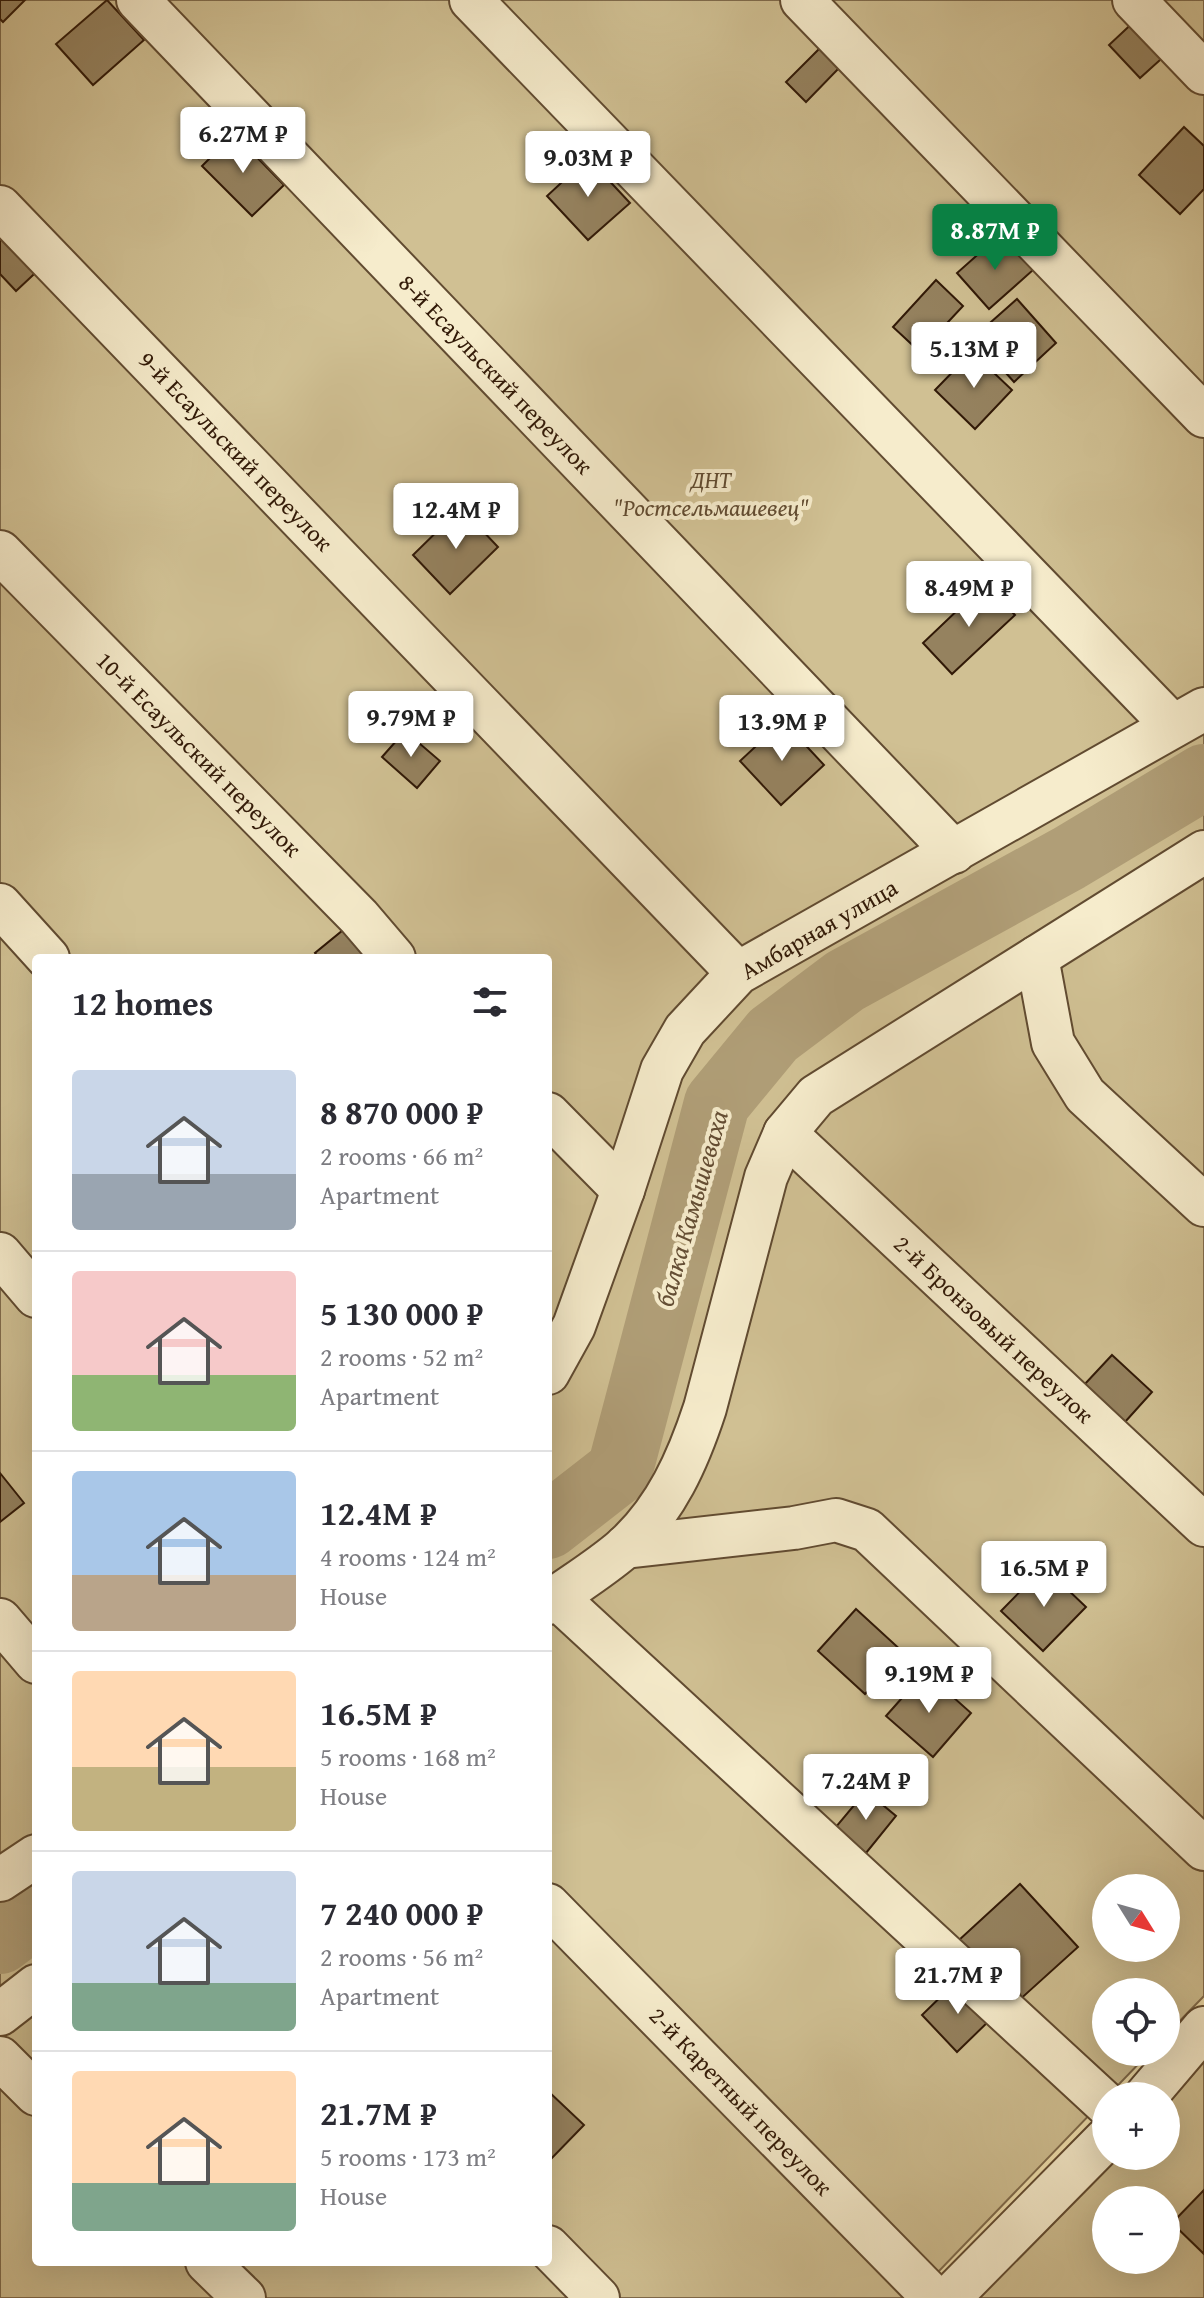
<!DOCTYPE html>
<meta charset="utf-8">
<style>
:root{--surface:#fff;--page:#f2f2f3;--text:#2b2b33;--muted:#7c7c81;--line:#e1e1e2;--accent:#0b8043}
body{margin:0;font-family:"Gentium Book Plus",serif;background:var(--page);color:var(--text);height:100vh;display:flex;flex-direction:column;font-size:30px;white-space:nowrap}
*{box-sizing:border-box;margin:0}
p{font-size:26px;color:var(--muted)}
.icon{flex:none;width:44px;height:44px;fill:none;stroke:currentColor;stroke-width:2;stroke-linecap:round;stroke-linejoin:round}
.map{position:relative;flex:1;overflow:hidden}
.side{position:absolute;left:32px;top:954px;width:520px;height:1312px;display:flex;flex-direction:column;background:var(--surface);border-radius:8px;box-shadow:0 8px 32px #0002}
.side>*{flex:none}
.needle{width:52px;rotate:127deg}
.fabs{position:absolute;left:1092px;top:1874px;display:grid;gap:16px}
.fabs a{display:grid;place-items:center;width:88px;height:88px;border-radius:50%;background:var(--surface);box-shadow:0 8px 32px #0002;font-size:40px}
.price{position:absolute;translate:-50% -68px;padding:0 18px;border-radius:8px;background:#fff;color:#222;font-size:26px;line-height:52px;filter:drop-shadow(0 2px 4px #0008)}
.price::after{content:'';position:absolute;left:50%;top:48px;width:24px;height:18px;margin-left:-12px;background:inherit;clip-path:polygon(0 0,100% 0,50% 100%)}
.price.on{background:var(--accent);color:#fff}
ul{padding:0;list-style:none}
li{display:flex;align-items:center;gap:24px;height:200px;padding:0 40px}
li+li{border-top:2px solid var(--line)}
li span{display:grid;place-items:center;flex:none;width:224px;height:160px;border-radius:8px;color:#555}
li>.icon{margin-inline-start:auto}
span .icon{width:96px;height:96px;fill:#fffc;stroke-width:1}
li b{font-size:34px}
h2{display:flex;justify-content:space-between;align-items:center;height:96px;padding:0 40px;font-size:34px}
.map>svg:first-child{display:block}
</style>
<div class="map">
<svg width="1204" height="2298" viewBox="0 0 1204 2298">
<rect width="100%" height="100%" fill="#f1e2b0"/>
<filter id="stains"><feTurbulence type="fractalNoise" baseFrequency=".0025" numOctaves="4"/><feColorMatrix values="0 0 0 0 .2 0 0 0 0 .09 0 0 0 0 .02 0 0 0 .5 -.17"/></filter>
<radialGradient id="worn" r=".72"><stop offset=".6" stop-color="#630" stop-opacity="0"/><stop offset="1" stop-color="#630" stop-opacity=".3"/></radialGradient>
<g fill="#d0c093" stroke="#806c4d" stroke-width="2" fill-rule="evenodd">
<path d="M0 0H1204V1996L1166 2035V1992H1106V2052H1150L913 2298H0ZM36 958H548V2262H36ZM1106 1888H1166V1948H1106Z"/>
<path d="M1204 2060V2298H973L1111 2156H1166V2100ZM1106 2200H1166V2260H1106Z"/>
</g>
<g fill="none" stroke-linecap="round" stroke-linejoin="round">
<g stroke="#b09e77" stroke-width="66">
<path d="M548 1526 620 1470 717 1103 773 1035 845 981 1069 858 1204 777"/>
<path d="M0 1941 36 1914"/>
</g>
</g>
<g fill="#95825f" stroke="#311907" stroke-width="2">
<path d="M0 0H25L3 22 0 19Z"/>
<path d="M107 0 144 40 93 85 56 44Z"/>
<path d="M1139 17 1170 51 1140 78 1109 45Z"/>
<path d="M822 46 841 66 806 102 786 82Z"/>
<path d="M1184 127 1204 146V189L1180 214 1139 175Z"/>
<path d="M234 134 284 185 252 216 202 166Z"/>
<path d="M588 158 630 203 588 240 547 196Z"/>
<path d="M0 212 47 262 16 291 0 274Z"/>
<path d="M1001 234 1033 270 989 309 957 273Z"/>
<path d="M936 280 963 306 920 352 893 327Z"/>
<path d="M1017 299 1056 343 1014 382 974 337Z"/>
<path d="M972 352 1012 390 975 429 935 390Z"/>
<path d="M461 508 498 547 450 594 413 555Z"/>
<path d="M985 584 1015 615 952 674 923 643Z"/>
<path d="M783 721 824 765 781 805 740 761Z"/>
<path d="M405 731 440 761 417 788 382 757Z"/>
<path d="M359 917 394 958H319L315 953Z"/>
<path d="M1112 1355 1152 1392 1125 1422 1084 1385Z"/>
<path d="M0 1473 24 1503 0 1522Z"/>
<path d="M1044 1567 1086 1607 1043 1651 1001 1611Z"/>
<path d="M856 1609 904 1653 865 1694 818 1651Z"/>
<path d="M925 1672 971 1713 933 1757 886 1716Z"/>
<path d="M866 1791 896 1816 866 1853 835 1828Z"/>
<path d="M1020 1884 1078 1947 1016 2003 959 1940Z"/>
<path d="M958 1980 993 2017 957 2052 922 2015Z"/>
<path d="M548 2091 584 2125 548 2162Z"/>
<path d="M1204 2190V2254L1172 2223Z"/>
</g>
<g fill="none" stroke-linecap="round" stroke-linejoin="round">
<g stroke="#614b31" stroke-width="46">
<g id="minor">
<path d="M138 0 954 852"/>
<path d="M471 0 1173 726"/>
<path d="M802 0 1204 416"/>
<path d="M1134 0 1204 73"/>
<path d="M0 207 738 973"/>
<path d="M0 552 359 917 394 958"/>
<path d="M0 905 48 958"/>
<path d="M1037 957 1053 1043 1085 1095 1204 1205"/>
<path d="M548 1114 623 1190"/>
<path d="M785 1133 1204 1525"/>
<path d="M0 1254 36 1296"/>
<path d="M548 1373 574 1326 623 1190 662 1070 685 1030 738 973 1204 709"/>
<path d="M625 1547 794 1528 836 1520 867 1530 1204 1849"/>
<path d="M556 1597 1106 2104"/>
<path d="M548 1603C573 1585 601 1568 624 1548 666 1510 688 1460 705 1408L766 1177 785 1133 816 1096 1204 852"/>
<path d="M0 1620 36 1662"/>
<path d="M0 1880 36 1856"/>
<path d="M548 1905 934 2298"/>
<path d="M0 2014 36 1986"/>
<path d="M0 2058 36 2094"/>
<path d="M1146 2096 1204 2028"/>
<path d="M548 2247 598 2298"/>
<path d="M207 2262 244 2298"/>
<path d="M949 2298 1106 2139"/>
</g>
</g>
<use href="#minor" stroke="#f6eccc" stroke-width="42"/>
</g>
<g text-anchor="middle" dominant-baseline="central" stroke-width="8" stroke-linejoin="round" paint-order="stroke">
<g font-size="24" fill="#311907" stroke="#f6eccc">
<text transform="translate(496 374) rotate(46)">8-й Есаульский переулок</text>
<text transform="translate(236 451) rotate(46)">9-й Есаульский переулок</text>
<text transform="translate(199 754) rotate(45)">10-й Есаульский переулок</text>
<text transform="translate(819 929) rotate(-30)">Амбарная улица</text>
<text transform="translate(994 1329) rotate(43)">2-й Бронзовый переулок</text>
<text transform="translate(741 2101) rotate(46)">2-й Каретный переулок</text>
</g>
<g font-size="24" font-style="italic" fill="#614b31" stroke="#f6eccc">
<text x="711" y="479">ДНТ<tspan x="711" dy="28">"Ростсельмашевец"</tspan></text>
</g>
<g font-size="26" font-style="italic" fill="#644e34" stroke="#f6eccc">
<text transform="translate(691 1208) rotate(-74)">балка Камышеваха</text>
</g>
</g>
<rect width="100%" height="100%" filter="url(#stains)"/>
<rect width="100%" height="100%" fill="url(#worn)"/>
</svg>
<div class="fabs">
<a><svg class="needle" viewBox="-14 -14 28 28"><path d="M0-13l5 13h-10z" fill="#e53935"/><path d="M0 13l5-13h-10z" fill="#7c7c81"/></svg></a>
<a><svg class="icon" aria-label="locate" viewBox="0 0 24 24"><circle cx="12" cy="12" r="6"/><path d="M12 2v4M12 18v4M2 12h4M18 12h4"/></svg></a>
<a>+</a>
<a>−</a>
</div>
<b class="price" style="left:243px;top:175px">6.27M ₽</b>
<b class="price" style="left:588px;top:199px">9.03M ₽</b>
<b class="price on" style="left:995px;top:272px">8.87M ₽</b>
<b class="price" style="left:974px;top:390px">5.13M ₽</b>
<b class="price" style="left:456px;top:551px">12.4M ₽</b>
<b class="price" style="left:969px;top:629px">8.49M ₽</b>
<b class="price" style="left:411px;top:759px">9.79M ₽</b>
<b class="price" style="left:782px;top:763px">13.9M ₽</b>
<b class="price" style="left:1044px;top:1609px">16.5M ₽</b>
<b class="price" style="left:929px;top:1715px">9.19M ₽</b>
<b class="price" style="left:866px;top:1822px">7.24M ₽</b>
<b class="price" style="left:958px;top:2016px">21.7M ₽</b>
<section class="side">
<h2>12 homes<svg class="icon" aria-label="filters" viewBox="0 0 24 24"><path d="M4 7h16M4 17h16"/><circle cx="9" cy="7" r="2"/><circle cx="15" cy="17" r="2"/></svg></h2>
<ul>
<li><span style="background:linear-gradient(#c9d6e8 65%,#9aa5b1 0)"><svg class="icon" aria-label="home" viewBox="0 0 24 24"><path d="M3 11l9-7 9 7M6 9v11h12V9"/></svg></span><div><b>8 870 000 ₽</b><p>2 rooms · 66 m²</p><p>Apartment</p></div></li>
<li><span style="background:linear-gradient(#f6c9c9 65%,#8fb573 0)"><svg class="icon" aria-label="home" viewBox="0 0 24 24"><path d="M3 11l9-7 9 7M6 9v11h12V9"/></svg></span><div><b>5 130 000 ₽</b><p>2 rooms · 52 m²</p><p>Apartment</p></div></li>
<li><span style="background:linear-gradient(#a9c7e8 65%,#b9a48a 0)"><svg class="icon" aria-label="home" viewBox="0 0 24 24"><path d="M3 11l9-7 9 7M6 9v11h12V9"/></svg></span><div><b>12.4M ₽</b><p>4 rooms · 124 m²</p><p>House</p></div></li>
<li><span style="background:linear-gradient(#ffd9b3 60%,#c2b280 0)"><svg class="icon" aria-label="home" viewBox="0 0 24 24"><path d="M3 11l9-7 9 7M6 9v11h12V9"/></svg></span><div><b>16.5M ₽</b><p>5 rooms · 168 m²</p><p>House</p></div></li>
<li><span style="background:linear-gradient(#c9d6e8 70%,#7fa58c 0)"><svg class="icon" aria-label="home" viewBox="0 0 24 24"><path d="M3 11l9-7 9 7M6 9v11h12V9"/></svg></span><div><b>7 240 000 ₽</b><p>2 rooms · 56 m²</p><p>Apartment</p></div></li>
<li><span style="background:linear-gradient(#ffd9b3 70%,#7fa58c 0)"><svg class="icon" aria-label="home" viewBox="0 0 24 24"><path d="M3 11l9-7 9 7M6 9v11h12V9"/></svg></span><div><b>21.7M ₽</b><p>5 rooms · 173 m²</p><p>House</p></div></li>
</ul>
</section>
</div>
